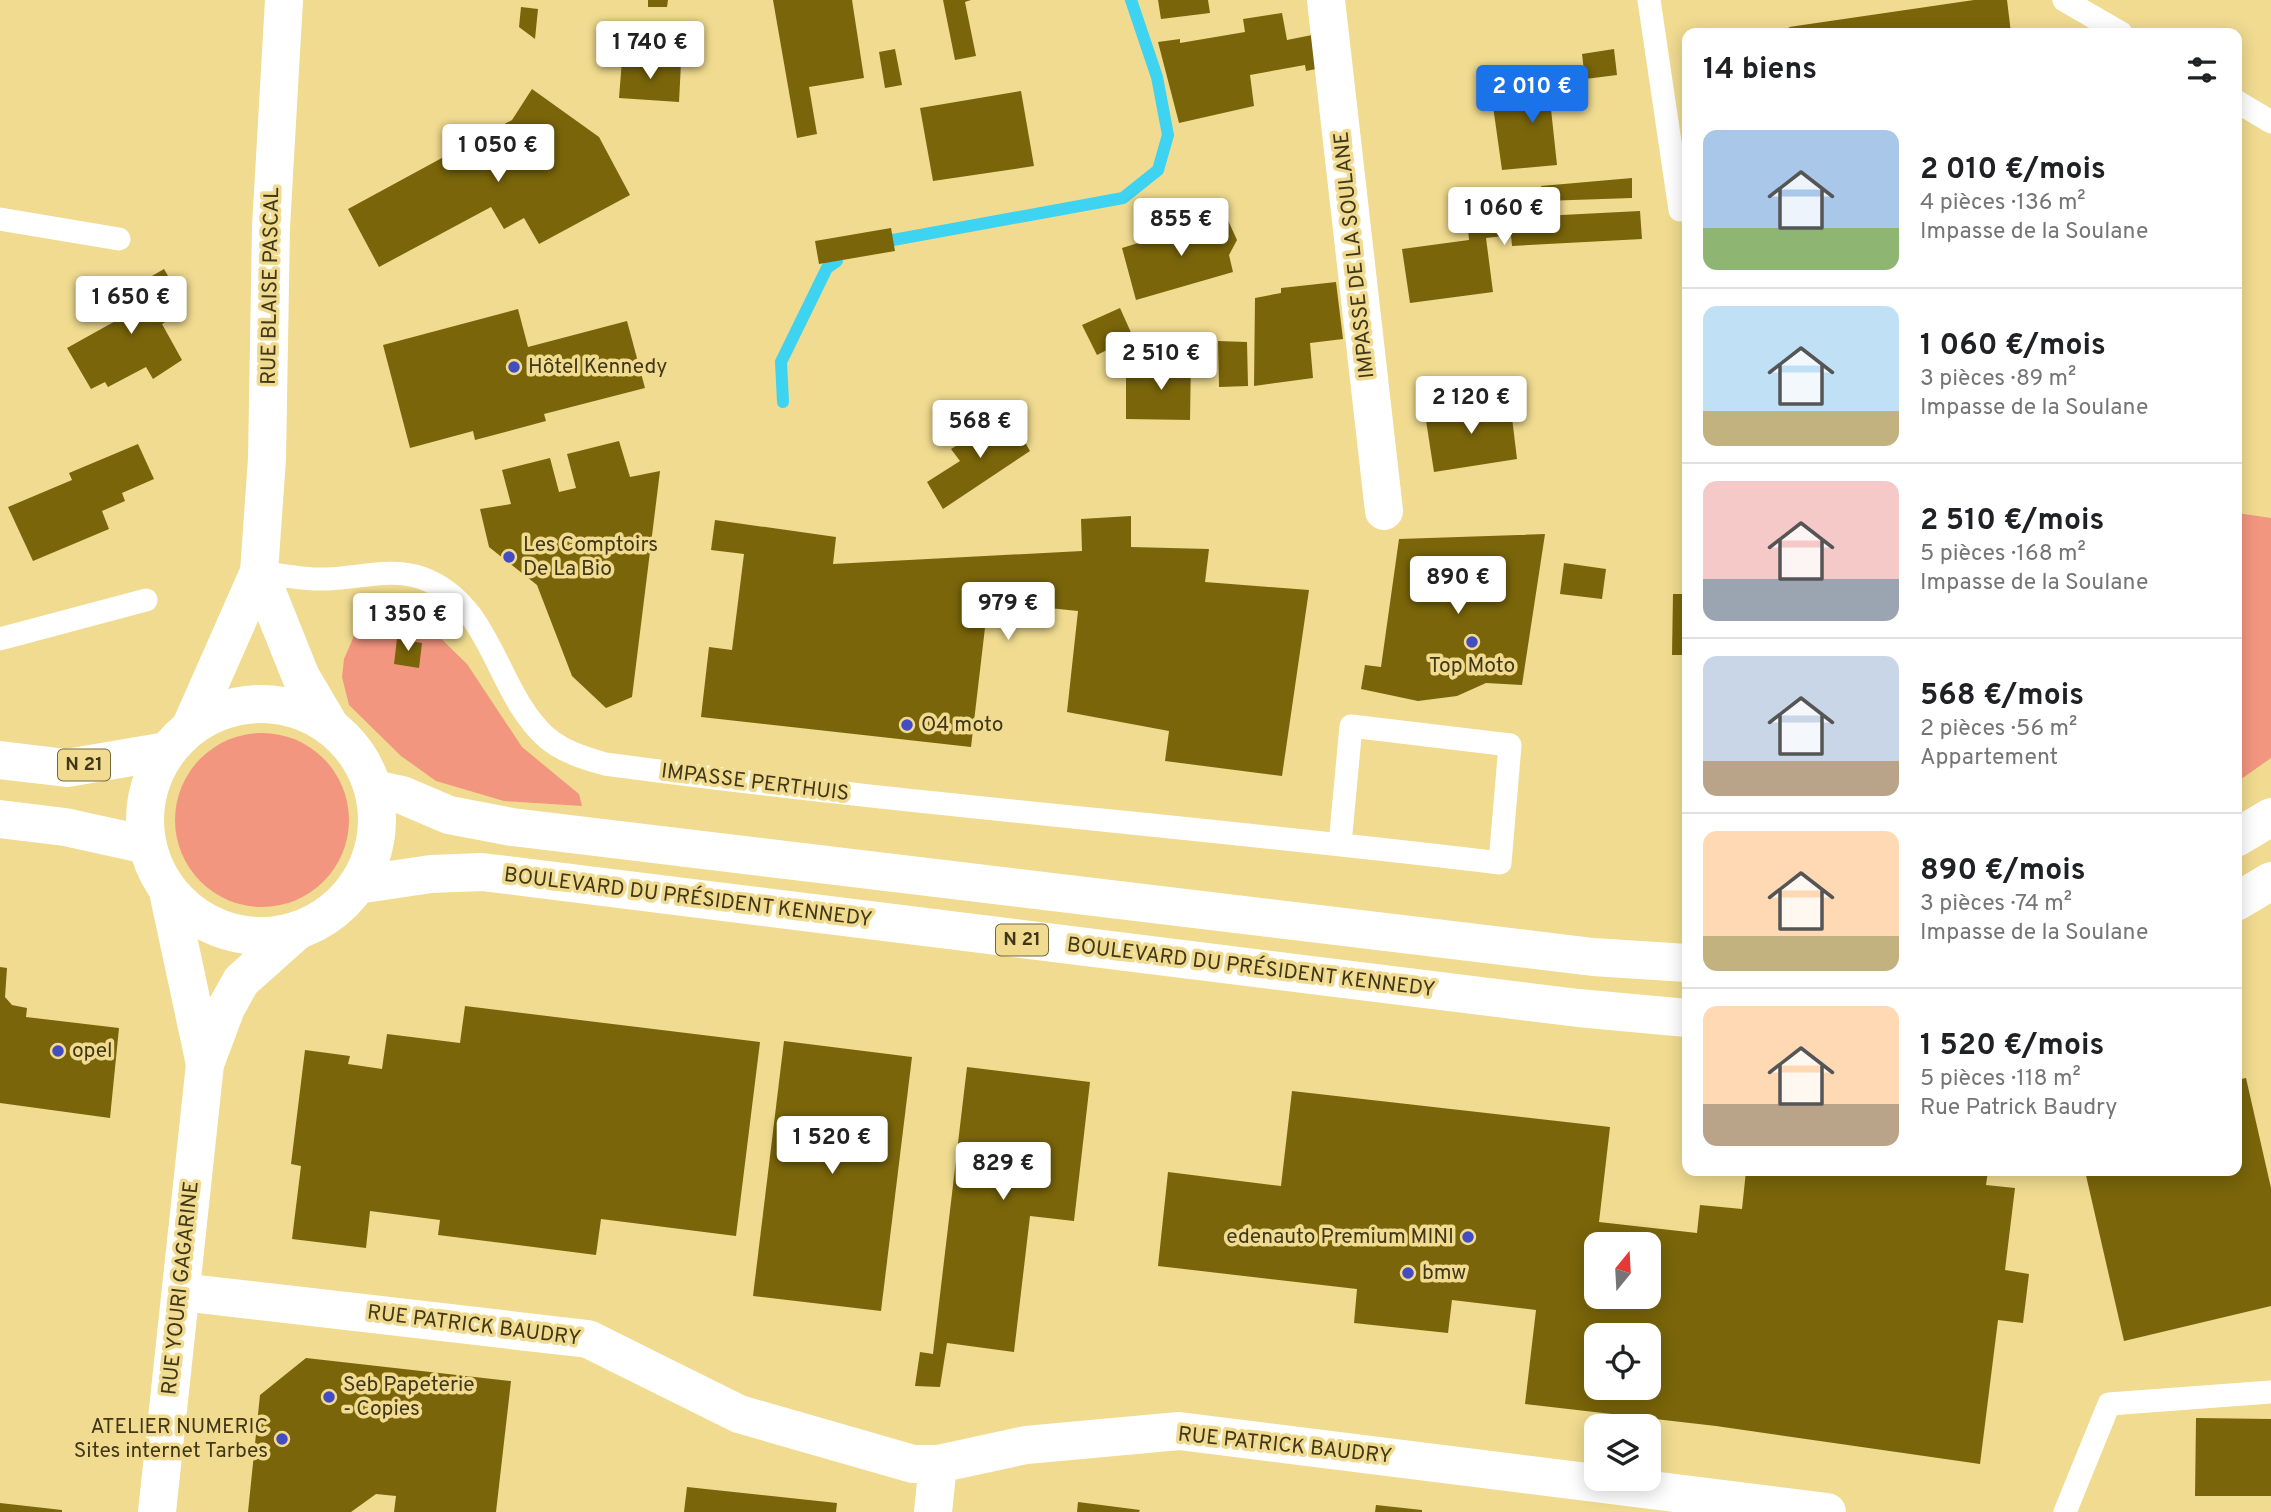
<!DOCTYPE html>
<html lang="fr">
<meta charset="utf-8">
<style>
:root{--surface:#fff;--page:#f2f2f2;--text:#202124;--muted:#757577;--line:#e0e0e0;--accent:#1a73e8}
body{margin:0;font-family:Overpass,sans-serif;background:var(--page);color:var(--text);height:100vh;display:flex;flex-direction:column;font-size:26px;white-space:nowrap}
*{box-sizing:border-box;margin:0}
p{font-size:23px;color:var(--muted)}
.icon{flex:none;width:38px;height:38px;fill:none;stroke:currentColor;stroke-width:2;stroke-linecap:round;stroke-linejoin:round}
.map{position:relative;flex:1;overflow:hidden}
.drawer{position:absolute;left:1682px;top:28px;width:560px;height:1148px;display:flex;flex-direction:column;background:var(--surface);border-radius:14px;box-shadow:0 4px 18px #0003}
.drawer>*{flex:none}
.needle{width:46px;rotate:18deg}
.tools{position:absolute;left:1584px;top:1232px;display:grid;gap:14px}
.tools a{display:grid;place-items:center;width:77px;height:77px;border-radius:14px;background:var(--surface);box-shadow:0 4px 18px #0003;font-size:35px}
.price{position:absolute;translate:-50% -60px;padding:0 16px;border-radius:7px;background:#fff;color:#222;font-size:23px;line-height:46px;filter:drop-shadow(0 2px 4px #0008)}
.price::after{content:'';position:absolute;left:50%;top:42px;width:21px;height:16px;margin-left:-10px;background:inherit;clip-path:polygon(0 0,100% 0,50% 100%)}
.price.current{background:var(--accent);color:#fff}
ul{padding:0;list-style:none}
li{display:flex;align-items:center;gap:21px;height:175px;padding:0 21px}
li+li{border-top:2px solid var(--line)}
li span{display:grid;place-items:center;flex:none;width:196px;height:140px;border-radius:14px;color:#555}
li>.icon{margin-inline-start:auto}
span .icon{width:84px;height:84px;fill:#fffc;stroke-width:1}
li b{font-size:30px}
h2{display:flex;justify-content:space-between;align-items:center;height:84px;padding:0 21px;font-size:30px}
.map>svg:first-child{display:block}
</style>
<div class="map">
<svg width="2271" height="1512" viewBox="0 0 2271 1512">
<rect width="100%" height="100%" fill="#f0db90"/>
<g fill="#f39680">
<path d="M2237 513 2271 518V758L2237 782Z"/>
<path d="M383 610 415 613 467 664 522 747 579 794 582 806 504 801 436 781 401 756 349 705 342 677 344 659 360 622Z"/>
<circle cx="262" cy="820" r="87"/>
</g>
<g fill="none" stroke-linecap="round" stroke-linejoin="round">
<g stroke="#3dd3f1" stroke-width="12">
<path d="M893 240 1123 198 1158 170 1168 135 1157 77 1131 0"/>
<path d="M783 402 781 362 827 268 837 261"/>
</g>
</g>
<g fill="#7a650a" fill-rule="evenodd">
<path d="M648 0H668L667 7H648Z"/>
<path d="M773 0H852L864 78 809 87 817 134 797 138Z"/>
<path d="M943 0H971L965 2 976 56 955 60Z"/>
<path d="M1158 0H1208L1210 13 1161 19Z"/>
<path d="M1974 0H2007L2011 33H1790L1789 27Z"/>
<path d="M521 7 538 9 535 39 519 27Z"/>
<path d="M1282 13 1287 40 1312 35 1316 69 1306 71 1305 65 1250 75 1254 106 1179 123 1158 42 1180 39V43L1245 32 1243 19Z"/>
<path d="M895 49 902 85 885 88 879 52Z"/>
<path d="M1614 49 1617 75 1585 79 1582 54Z"/>
<path d="M622 60 681 63 679 102 619 98Z"/>
<path d="M1585 79 1586 95 1550 100 1557 165 1502 170 1493 106 1524 102 1523 87Z"/>
<path d="M532 89 599 137 630 195 539 244 524 218 504 229 491 207 379 267 348 209 512 120Z"/>
<path d="M1021 91 1034 166 933 181 920 108Z"/>
<path d="M1632 178V198L1543 201 1541 186Z"/>
<path d="M1541 201 1542 216 1640 211 1642 239 1512 246 1511 235 1486 238 1493 292 1410 303 1402 249 1469 240 1467 218 1508 216 1506 203Z"/>
<path d="M1226 216 1237 240 1229 255 1233 272 1136 300 1122 248Z"/>
<path d="M891 228 895 251 819 264 815 241Z"/>
<path d="M164 269 175 288 165 293 177 315 162 324 182 360 153 379 146 367 108 387 105 382 91 389 67 348 119 319 109 301Z"/>
<path d="M1336 282 1343 339 1310 343 1313 378 1254 386 1255 298 1281 293V288Z"/>
<path d="M1120 308 1133 337 1097 355 1082 325Z"/>
<path d="M518 309 528 347 627 321 645 388 544 414 546 421 475 440 473 431 410 448 383 345Z"/>
<path d="M1218 341 1247 342 1248 386 1219 387Z"/>
<path d="M1191 358 1190 420 1126 419V374L1159 372 1160 359Z"/>
<path d="M1510 401 1517 459 1434 472 1425 414Z"/>
<path d="M1009 414 1030 451 943 509 927 482 960 461 951 449Z"/>
<path d="M619 441 630 477 660 471 632 697 606 708 572 676 537 585 489 547 480 509 511 504 502 470 550 458 559 492 576 488 567 454Z"/>
<path d="M138 444 154 479 122 493 125 501 102 511 109 529 33 561 8 507 72 480 69 473Z"/>
<path d="M1131 516V547L1209 549 1205 582 1309 590 1282 776 1165 761 1169 731 1067 712 1078 611 1020 605 988 602 971 747 701 717 709 647 732 650 744 554 711 550 715 520 836 537 833 564 1082 551 1081 519Z"/>
<path d="M1545 534 1522 685 1486 683 1457 696 1418 701 1361 689 1365 665 1381 667 1399 539Z"/>
<path d="M1564 563 1606 569 1602 599 1560 594Z"/>
<path d="M1673 594H1687V655H1672Z"/>
<path d="M397 639 422 643 419 668 394 664Z"/>
<path d="M0 967 7 968 5 997 12 1005 27 1008 26 1017 119 1028 110 1118 0 1103Z"/>
<path d="M465 1006 760 1042 736 1236 601 1219 596 1255 438 1235 440 1220 370 1211 366 1248 292 1239 301 1166 291 1164 305 1050 350 1056 348 1064 382 1069 387 1034 460 1043Z"/>
<path d="M784 1041 912 1057 881 1311 753 1296Z"/>
<path d="M967 1067 1090 1082 1074 1221 1030 1216 1014 1352 947 1343 940 1387 915 1386 920 1352 933 1354Z"/>
<path d="M2246 1078 2271 1188V1306L2124 1341 2085 1171H2236V1080Z"/>
<path d="M1292 1091 1610 1127 1599 1222 1697 1233 1700 1205 1742 1209 1746 1171H1988L1986 1185 2015 1188 2005 1270 2029 1274 2023 1323 1998 1320 1980 1464 1716 1426 1525 1404 1536 1310 1452 1300 1448 1333 1354 1323 1357 1289 1158 1266 1168 1172 1281 1186ZM1596 1244H1648V1297H1596ZM1596 1335H1648V1388H1596Z"/>
<path d="M306 1358 511 1381 496 1512H394L396 1496 376 1494 351 1512H248L260 1395Z"/>
<path d="M2196 1418 2271 1419V1496H2195Z"/>
<path d="M687 1487 837 1503 836 1512H684Z"/>
<path d="M1078 1502 1140 1510 1139 1512H1077Z"/>
<path d="M0 1503 62 1510V1512H0Z"/>
<path d="M1376 1505 1422 1510V1512H1375Z"/>
</g>
<g fill="none" stroke-linecap="round" stroke-linejoin="round">
<g stroke="#fff" stroke-width="23">
<path d="M1649 0 1680 210"/>
<path d="M2064 0 2121 33"/>
<path d="M2236 101 2271 122"/>
<path d="M0 219 119 239"/>
<path d="M259 572C281 575 305 580 327 579 359 578 391 567 422 578 493 604 495 692 547 738 564 752 584 758 605 764 903 804 1202 827 1500 863L1510 745 1351 726 1340 844"/>
<path d="M0 639 146 600"/>
<path d="M2065 1512 2109 1404 2271 1392"/>
</g>
<g stroke="#fff" stroke-width="38">
<path d="M1326 0 1384 511"/>
<path d="M259 572 301 677 330 726"/>
<path d="M191 726 259 572 267 459 271 227 284 0"/>
<path d="M169 896 205 1064"/>
<path d="M181 1292 588 1339 739 1414 913 1464H938L1026 1445 1179 1431 1827 1512"/>
<path d="M157 1512 205 1064 226 1008 241 981 298 930"/>
<path d="M933 1512 938 1464"/>
</g>
<g stroke="#fff" stroke-width="38">
<circle cx="261" cy="820" r="116"/>
<path d="M0 760 67 768 167 751"/>
<path d="M374 789 402 795 449 815 512 827 1593 957 1687 963"/>
<path d="M0 819 65 827 147 845"/>
<path d="M2236 838 2271 817"/>
<path d="M357 885 431 874 482 872 1578 1008 1687 1018"/>
<path d="M2236 902 2271 881"/>
</g>
</g>
<g fill="#444cc1" stroke="#f0db90" stroke-width="2.5">
<circle cx="514" cy="367" r="7"/>
<circle cx="509" cy="557" r="7"/>
<circle cx="1472" cy="642" r="7"/>
<circle cx="907" cy="725" r="7"/>
<circle cx="58" cy="1051" r="7"/>
<circle cx="1468" cy="1237" r="7"/>
<circle cx="1408" cy="1273" r="7"/>
<circle cx="329" cy="1397" r="7"/>
<circle cx="282" cy="1439" r="7"/>
</g>
<g text-anchor="middle" dominant-baseline="central" stroke-width="7" stroke-linejoin="round" paint-order="stroke">
<g fill="#f0db90" stroke="#75683c" stroke-width="2">
<rect x="58" y="749.5" width="52" height="31" rx="5"/>
<rect x="996" y="924.5" width="52" height="31" rx="5"/>
</g>
<g font-size="19" font-weight="bold" fill="#403718">
<text x="84" y="765">N 21</text>
<text x="1022" y="940">N 21</text>
</g>
<g font-size="21" fill="#403718" stroke="#f0db90">
<text transform="translate(1355 255) rotate(-96)">IMPASSE DE LA SOULANE</text>
<text transform="translate(271 286) rotate(-89)">RUE BLAISE PASCAL</text>
<text transform="translate(755 783) rotate(7)">IMPASSE PERTHUIS</text>
<text transform="translate(688 898) rotate(7)">BOULEVARD DU PRÉSIDENT KENNEDY</text>
<text transform="translate(1251 968) rotate(7)">BOULEVARD DU PRÉSIDENT KENNEDY</text>
<text transform="translate(181 1288) rotate(-84)">RUE YOURI GAGARINE</text>
<text transform="translate(474 1326) rotate(7)">RUE PATRICK BAUDRY</text>
<text transform="translate(1285 1446) rotate(6)">RUE PATRICK BAUDRY</text>
</g>
<g font-size="21" fill="#403718" stroke="#f0db90" text-anchor="start">
<text x="528" y="367">Hôtel Kennedy</text>
<text x="523" y="545">Les Comptoirs<tspan x="523" dy="24">De La Bio</tspan></text>
<text x="1472" y="666" text-anchor="middle">Top Moto</text>
<text x="921" y="725">O4 moto</text>
<text x="72" y="1051">opel</text>
<text x="1454" y="1237" text-anchor="end">edenauto Premium MINI</text>
<text x="1422" y="1273">bmw</text>
<text x="343" y="1385">Seb Papeterie<tspan x="343" dy="24">- Copies</tspan></text>
<text x="268" y="1427" text-anchor="end">ATELIER NUMERIC<tspan x="268" dy="24">Sites internet Tarbes</tspan></text>
</g>
</g>
</svg>
<div class="tools">
<a><svg class="needle" viewBox="-14 -14 28 28"><path d="M0-13l5 13h-10z" fill="#e53935"/><path d="M0 13l5-13h-10z" fill="#757577"/></svg></a>
<a><svg class="icon" aria-label="locate" viewBox="0 0 24 24"><circle cx="12" cy="12" r="6"/><path d="M12 2v4M12 18v4M2 12h4M18 12h4"/></svg></a>
<a><svg class="icon" aria-label="layers" viewBox="0 0 24 24"><path d="M12 4l9 5-9 5-9-5zM3 14l9 5 9-5"/></svg></a>
</div>
<b class="price" style="left:650px;top:81px">1 740 €</b>
<b class="price current" style="left:1532px;top:125px">2 010 €</b>
<b class="price" style="left:498px;top:184px">1 050 €</b>
<b class="price" style="left:1504px;top:247px">1 060 €</b>
<b class="price" style="left:1181px;top:258px">855 €</b>
<b class="price" style="left:131px;top:336px">1 650 €</b>
<b class="price" style="left:1161px;top:392px">2 510 €</b>
<b class="price" style="left:1471px;top:436px">2 120 €</b>
<b class="price" style="left:980px;top:460px">568 €</b>
<b class="price" style="left:1458px;top:616px">890 €</b>
<b class="price" style="left:1008px;top:642px">979 €</b>
<b class="price" style="left:408px;top:653px">1 350 €</b>
<b class="price" style="left:832px;top:1176px">1 520 €</b>
<b class="price" style="left:1003px;top:1202px">829 €</b>
<section class="drawer">
<h2>14 biens<svg class="icon" aria-label="filters" viewBox="0 0 24 24"><path d="M4 7h16M4 17h16"/><circle cx="9" cy="7" r="2"/><circle cx="15" cy="17" r="2"/></svg></h2>
<ul>
<li><span style="background:linear-gradient(#a9c7e8 70%,#8fb573 0)"><svg class="icon" aria-label="home" viewBox="0 0 24 24"><path d="M3 11l9-7 9 7M6 9v11h12V9"/></svg></span><div><b>2 010 €/mois</b><p>4 pièces · 136 m²</p><p>Impasse de la Soulane</p></div></li>
<li><span style="background:linear-gradient(#bfe0f5 75%,#c2b280 0)"><svg class="icon" aria-label="home" viewBox="0 0 24 24"><path d="M3 11l9-7 9 7M6 9v11h12V9"/></svg></span><div><b>1 060 €/mois</b><p>3 pièces · 89 m²</p><p>Impasse de la Soulane</p></div></li>
<li><span style="background:linear-gradient(#f6c9c9 70%,#9aa5b1 0)"><svg class="icon" aria-label="home" viewBox="0 0 24 24"><path d="M3 11l9-7 9 7M6 9v11h12V9"/></svg></span><div><b>2 510 €/mois</b><p>5 pièces · 168 m²</p><p>Impasse de la Soulane</p></div></li>
<li><span style="background:linear-gradient(#c9d6e8 75%,#b9a48a 0)"><svg class="icon" aria-label="home" viewBox="0 0 24 24"><path d="M3 11l9-7 9 7M6 9v11h12V9"/></svg></span><div><b>568 €/mois</b><p>2 pièces · 56 m²</p><p>Appartement</p></div></li>
<li><span style="background:linear-gradient(#ffd9b3 75%,#c2b280 0)"><svg class="icon" aria-label="home" viewBox="0 0 24 24"><path d="M3 11l9-7 9 7M6 9v11h12V9"/></svg></span><div><b>890 €/mois</b><p>3 pièces · 74 m²</p><p>Impasse de la Soulane</p></div></li>
<li><span style="background:linear-gradient(#ffd9b3 70%,#b9a48a 0)"><svg class="icon" aria-label="home" viewBox="0 0 24 24"><path d="M3 11l9-7 9 7M6 9v11h12V9"/></svg></span><div><b>1 520 €/mois</b><p>5 pièces · 118 m²</p><p>Rue Patrick Baudry</p></div></li>
</ul>
</section>
</div>
